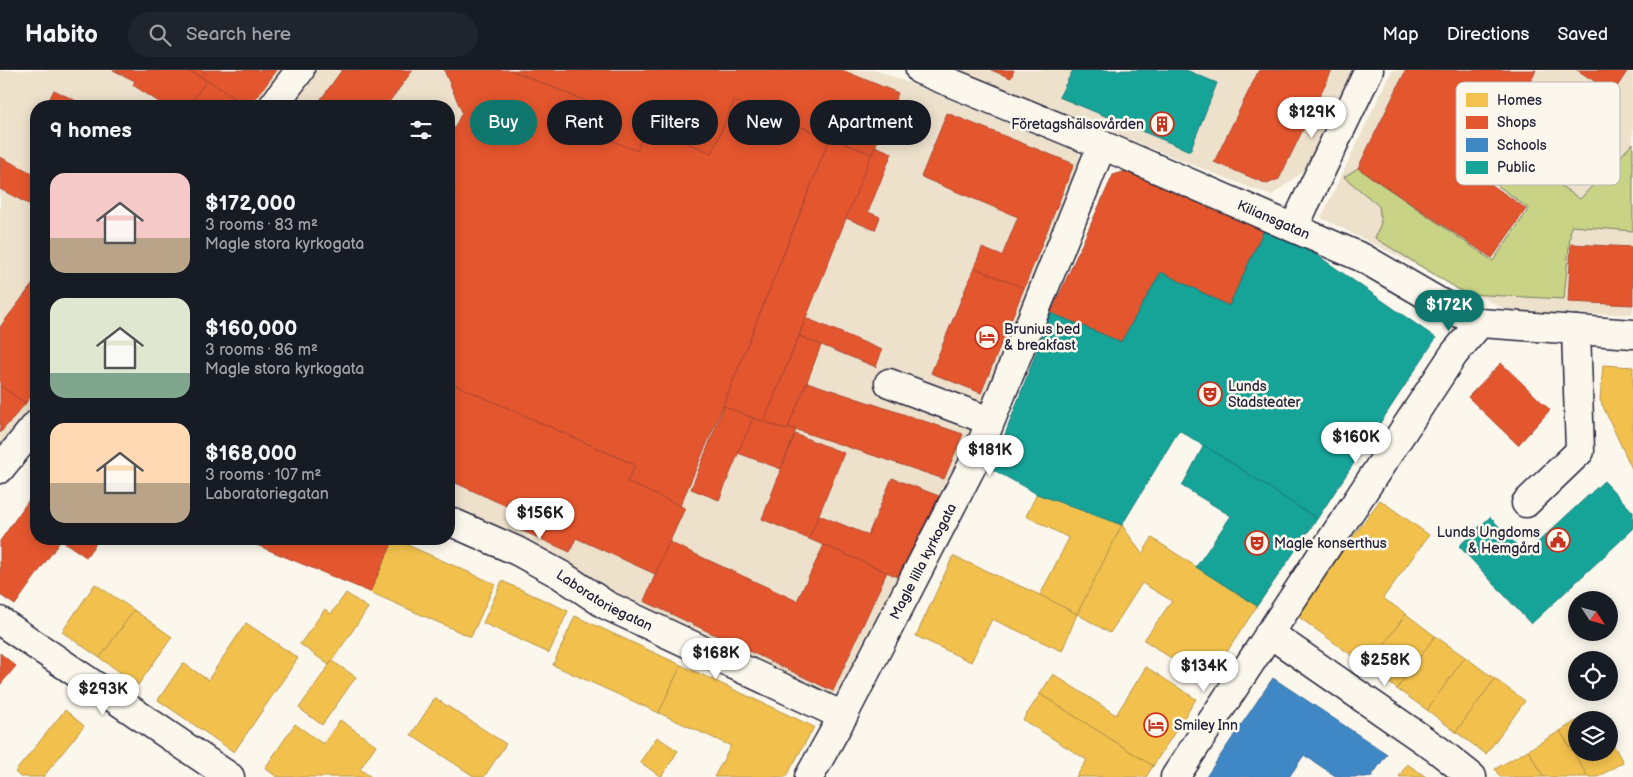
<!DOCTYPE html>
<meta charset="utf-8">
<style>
:root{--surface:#171b24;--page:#20242c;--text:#f1f3f6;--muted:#9ea1a6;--line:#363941;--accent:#0f766e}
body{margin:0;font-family:"Balsamiq Sans",sans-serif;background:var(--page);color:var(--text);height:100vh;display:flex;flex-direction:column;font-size:19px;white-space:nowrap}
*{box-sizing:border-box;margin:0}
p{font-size:16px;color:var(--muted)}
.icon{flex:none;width:28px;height:28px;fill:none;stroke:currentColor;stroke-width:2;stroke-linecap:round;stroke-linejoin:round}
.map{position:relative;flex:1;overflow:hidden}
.details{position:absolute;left:30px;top:30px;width:425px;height:445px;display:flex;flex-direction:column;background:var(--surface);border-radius:20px;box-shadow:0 2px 12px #0003}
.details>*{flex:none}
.hud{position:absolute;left:470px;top:30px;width:475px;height:45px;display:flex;gap:10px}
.needle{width:32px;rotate:126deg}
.tools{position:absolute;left:1568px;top:521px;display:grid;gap:10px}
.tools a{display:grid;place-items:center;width:50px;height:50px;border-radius:50%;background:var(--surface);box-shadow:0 2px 12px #0003;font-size:25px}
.price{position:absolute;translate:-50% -42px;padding:0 11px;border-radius:18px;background:#fff;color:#222;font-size:16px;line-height:32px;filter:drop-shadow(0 1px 2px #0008)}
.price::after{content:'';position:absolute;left:50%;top:30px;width:15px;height:11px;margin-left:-8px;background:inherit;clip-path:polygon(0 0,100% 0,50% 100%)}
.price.current{background:var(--accent);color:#fff}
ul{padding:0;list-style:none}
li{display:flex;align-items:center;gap:15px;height:125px;padding:0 20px}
li span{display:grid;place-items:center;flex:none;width:140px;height:100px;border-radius:15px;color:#555}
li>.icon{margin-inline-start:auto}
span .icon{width:60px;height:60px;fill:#fffc;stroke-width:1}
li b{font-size:21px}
h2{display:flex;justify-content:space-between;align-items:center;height:60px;padding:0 20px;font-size:21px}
.pill{padding:0 18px;border-radius:22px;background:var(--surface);box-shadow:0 2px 12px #0003;font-size:18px;line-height:45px}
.pill.current{background:var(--accent);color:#fff}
header{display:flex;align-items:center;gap:30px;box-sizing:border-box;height:70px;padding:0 25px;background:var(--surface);border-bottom:1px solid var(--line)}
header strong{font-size:24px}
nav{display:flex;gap:28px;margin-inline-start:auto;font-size:18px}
.search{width:350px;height:45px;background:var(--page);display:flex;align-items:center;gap:12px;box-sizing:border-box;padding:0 18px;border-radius:28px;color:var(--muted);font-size:19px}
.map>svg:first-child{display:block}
</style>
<header>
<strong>Habito</strong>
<div class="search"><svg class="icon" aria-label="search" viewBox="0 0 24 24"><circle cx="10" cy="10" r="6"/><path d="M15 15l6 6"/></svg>Search here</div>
<nav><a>Map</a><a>Directions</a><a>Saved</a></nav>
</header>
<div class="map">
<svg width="1633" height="707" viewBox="0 0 1633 707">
<rect width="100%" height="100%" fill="#fbf7ec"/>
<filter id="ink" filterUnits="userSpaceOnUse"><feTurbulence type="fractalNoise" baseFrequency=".02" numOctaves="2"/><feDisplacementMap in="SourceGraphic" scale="10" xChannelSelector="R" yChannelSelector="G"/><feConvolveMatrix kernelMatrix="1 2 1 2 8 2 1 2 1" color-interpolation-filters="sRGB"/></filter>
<g filter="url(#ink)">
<g fill="#ede1cc">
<path d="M0 0H290L263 36H36V336L0 378Z"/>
<path d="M316 0H877L1079 82 1082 103 908 511 852 615 823 629 449 439V36H290Z"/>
<path d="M955 0H1354L1306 99 1271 126Z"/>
<path d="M1392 0H1633V244L1517 245 1321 148Z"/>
</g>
<path fill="#c8d386" stroke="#757a60" d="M1633 73V161L1571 156 1564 229 1466 224 1375 168 1381 153 1379 136 1344 107 1358 98 1493 191 1529 139 1488 108 1503 76 1580 129Z"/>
<g fill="#f2c14e" stroke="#b49148">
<path d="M1603 295 1633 297V401L1600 330Z"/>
<path d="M1037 424 1122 455 1077 544 1040 525 1069 468 1026 446Z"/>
<path d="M1380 430 1429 465 1383 528 1406 544 1368 597 1296 545Z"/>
<path d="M1122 455 1142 484 1152 468 1257 536 1207 612 1144 570 1172 531 1142 513 1110 563 1077 544Z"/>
<path d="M394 469 495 514 471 567 370 522Z"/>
<path d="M953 486 1040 525 1077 544 1062 581 992 549 971 592 916 566Z"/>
<path d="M502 511 568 541 549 583 483 553Z"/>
<path d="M95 514 134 540 100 588 62 562Z"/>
<path d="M346 523 368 538 329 595 300 574 325 539 331 544Z"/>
<path d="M134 540 172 567 138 615 100 588Z"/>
<path d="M1406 544 1435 566 1397 619 1368 597Z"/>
<path d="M575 546 681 595 659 643 553 595Z"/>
<path d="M246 553 298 588 234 682 158 630 183 593 208 610Z"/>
<path d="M1435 566 1465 587 1427 640 1397 619Z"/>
<path d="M1465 587 1495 609 1456 662 1427 640Z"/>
<path d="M332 591 356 607 322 655 299 638Z"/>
<path d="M681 595 814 657 786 707H714L731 676 659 643Z"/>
<path d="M1146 597 1196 629 1153 696 1040 624 1053 604 1116 645Z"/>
<path d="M1495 609 1525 631 1486 684 1456 662Z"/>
<path d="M1040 624 1153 696 1146 707H1076L1087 690 1023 650Z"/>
<path d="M435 628 506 674 484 707H475L411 665Z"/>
<path d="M65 640 84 656 43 707H20L15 702Z"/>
<path d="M1593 641 1598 650H1578Z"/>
<path d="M340 650 376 675 360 699 371 707H277L265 698 295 654 323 674Z"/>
<path d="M1576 651V682H1609V667L1623 692 1598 707H1588L1560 661Z"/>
<path d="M1560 661 1588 707H1544L1528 680Z"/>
<path d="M657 667 678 681 661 707 640 692Z"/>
<path d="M1528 680 1544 707H1500L1495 699Z"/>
<path d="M1407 694 1419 702 1426 707H1399Z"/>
</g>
<g fill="#e4572e" stroke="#aa4732">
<path d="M113 0H187L207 10 189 36H165L133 15 135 11Z"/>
<path d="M187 0H206L201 7Z"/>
<path d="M206 0H277L250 36H247L201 7Z"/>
<path d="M342 0H413L386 36H316Z"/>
<path d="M444 0H511L593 34 584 58 637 81 646 56 712 83 734 31 830 68 723 336 680 436 627 412 635 395 449 312V136L455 121 449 119V70L462 42Z"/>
<path d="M511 0H842L898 23 872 84 734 31 712 83 646 56 637 81 584 58 593 34Z"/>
<path d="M991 0H1014L1011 8Z"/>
<path d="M1259 0H1332L1279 109 1267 114 1214 92Z"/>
<path d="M1406 0H1536L1495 83 1490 81 1478 105 1526 139 1492 188 1358 98Z"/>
<path d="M1577 0H1628L1613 23Z"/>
<path d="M207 10 216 16 247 36H189Z"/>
<path d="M54 20 86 36H46Z"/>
<path d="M947 43 1074 94 1024 218 974 198 982 178 1002 186 1018 147 921 107Z"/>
<path d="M830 68 872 84 764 352 723 336Z"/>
<path d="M875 76 892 83 868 142 880 147 875 160 846 148Z"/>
<path d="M0 87 36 105V138L0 119Z"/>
<path d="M1133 99 1264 160 1229 236 1161 202 1121 272 1051 243 1113 105Z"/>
<path d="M449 119 455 121 449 136Z"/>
<path d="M1571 174 1633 177V235L1568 232Z"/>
<path d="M974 198 1024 218 981 323 931 303Z"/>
<path d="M32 215 36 218V318L26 333 0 316V257Z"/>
<path d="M806 248 882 280 876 297 799 266Z"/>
<path d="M799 266 821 275 807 312 787 360 764 352Z"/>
<path d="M1501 293 1550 340 1518 375 1468 327Z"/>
<path d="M449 312 635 395 627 412 685 438 655 504 576 468 570 482 516 458 522 443 449 410Z"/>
<path d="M807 312 963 364 944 409 788 357Z"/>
<path d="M0 316 26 333 0 363Z"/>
<path d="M724 336 753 348 719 430 691 419Z"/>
<path d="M753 348 787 360 788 357 796 360 781 399 738 383Z"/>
<path d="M795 364 844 383 809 469 762 449Z"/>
<path d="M892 408 939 426 905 510 809 469 819 445 868 465Z"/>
<path d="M36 420V469H99L86 487 61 470 15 535 0 525V471Z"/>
<path d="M242 469H394L370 522Z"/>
<path d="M669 472 797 531 824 475 887 502 833 621 644 531Z"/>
<path d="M0 583 16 596 0 615Z"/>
</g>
<path fill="#3f88c5" stroke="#36699c" d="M1273 608 1387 684 1371 707H1337L1304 685 1289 707H1206Z"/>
<g fill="#17a398" stroke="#1a7c7c">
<path d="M1073 0H1186L1217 13 1190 81 1059 27Z"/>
<path d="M1264 160 1311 181 1436 268 1317 449 1179 360 1122 455 1037 424 992 399 1051 243 1121 272 1161 202 1229 236Z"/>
<path d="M1204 375 1317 449 1257 536 1196 497 1231 446 1182 416Z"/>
<path d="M1604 411 1633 442V459L1531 554 1459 476 1490 447 1525 484Z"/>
</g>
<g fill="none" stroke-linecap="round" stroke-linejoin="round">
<g stroke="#22223b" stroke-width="31">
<g id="minor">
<path id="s1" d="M920 0 1102 75 1363 188 1451 239 1480 253 1633 264"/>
<path d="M273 36 300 0"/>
<path d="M1294 157 1369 0"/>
<path d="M889 313 990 351"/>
<path d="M0 399 36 355"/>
<path d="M1526 433 1580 381 1576 260"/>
<path id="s2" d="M449 451 517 481 561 505 606 535 843 646"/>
<path d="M0 551 230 707"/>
<path d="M1269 563 1438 680 1472 707"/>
<path id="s3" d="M809 707 843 646 974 392 1102 75"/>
<path d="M1175 707 1454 284 1480 253"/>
</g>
</g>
<use href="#minor" stroke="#fbf7ec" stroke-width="28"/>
</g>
</g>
<defs>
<g id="building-ring" transform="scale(1.25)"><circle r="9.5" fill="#fbf7ec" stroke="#c8321e" stroke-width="1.5"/><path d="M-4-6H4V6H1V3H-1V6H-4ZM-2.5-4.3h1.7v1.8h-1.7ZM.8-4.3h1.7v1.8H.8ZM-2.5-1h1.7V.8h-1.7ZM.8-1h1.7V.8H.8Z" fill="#c8321e"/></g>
<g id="hotel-ring" transform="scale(1.25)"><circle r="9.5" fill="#fbf7ec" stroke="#c8321e" stroke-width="1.5"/><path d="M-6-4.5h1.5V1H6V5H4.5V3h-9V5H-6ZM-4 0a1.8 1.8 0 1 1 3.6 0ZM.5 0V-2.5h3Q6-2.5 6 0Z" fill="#c8321e"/></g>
<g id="theatre-ring" transform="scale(1.25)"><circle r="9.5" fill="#fbf7ec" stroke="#c8321e" stroke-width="1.5"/><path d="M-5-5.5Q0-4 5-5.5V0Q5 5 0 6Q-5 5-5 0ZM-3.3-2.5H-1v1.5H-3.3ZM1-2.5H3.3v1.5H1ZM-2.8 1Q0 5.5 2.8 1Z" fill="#c8321e"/></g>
<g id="civic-ring" transform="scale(1.25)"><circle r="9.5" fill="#fbf7ec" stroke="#c8321e" stroke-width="1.5"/><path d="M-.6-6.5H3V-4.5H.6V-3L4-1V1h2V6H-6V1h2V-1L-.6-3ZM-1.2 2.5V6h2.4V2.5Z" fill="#c8321e"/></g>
</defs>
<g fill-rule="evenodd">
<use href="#building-ring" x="1162" y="54"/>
<use href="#hotel-ring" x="987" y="267"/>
<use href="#theatre-ring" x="1210" y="324"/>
<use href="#civic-ring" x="1558" y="470"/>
<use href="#theatre-ring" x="1257" y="473"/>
<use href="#hotel-ring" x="1156" y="655"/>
</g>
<g text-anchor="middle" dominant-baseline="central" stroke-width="5" stroke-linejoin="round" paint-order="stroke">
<g font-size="14" fill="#22223b" stroke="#fbf7ec" text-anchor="start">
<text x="1144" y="54" text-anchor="end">Företagshälsovården</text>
<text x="1004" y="259">Brunius bed<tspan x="1004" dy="16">&amp; breakfast</tspan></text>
<text x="1228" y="316">Lunds<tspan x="1228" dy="16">Stadsteater</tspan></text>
<text x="1540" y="462" text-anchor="end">Lunds Ungdoms<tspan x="1540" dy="16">&amp; Hemgård</tspan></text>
<text x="1274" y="473">Magle konserthus</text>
<text x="1174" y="655">Smiley Inn</text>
</g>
<g font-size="14" fill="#22223b" stroke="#fbf7ec">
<text stroke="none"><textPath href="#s1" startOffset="384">Kiliansgatan</textPath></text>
<text stroke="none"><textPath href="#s3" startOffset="244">Magle lilla kyrkogata</textPath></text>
<text stroke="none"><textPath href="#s2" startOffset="175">Laboratoriegatan</textPath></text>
</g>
</g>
<rect x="1456" y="12" width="164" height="103" rx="8" fill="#fbf7ec" stroke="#bab7b7" stroke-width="1"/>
<rect x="1466" y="23" width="22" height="14" fill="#f2c14e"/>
<rect x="1466" y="46" width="22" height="13" fill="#e4572e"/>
<rect x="1466" y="68" width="22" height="14" fill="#3f88c5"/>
<rect x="1466" y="91" width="22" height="13" fill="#17a398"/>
<g font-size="14" fill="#22223b">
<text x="1497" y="35">Homes</text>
<text x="1497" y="57">Shops</text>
<text x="1497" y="80">Schools</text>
<text x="1497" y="102">Public</text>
</g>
</svg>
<div class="tools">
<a><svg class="needle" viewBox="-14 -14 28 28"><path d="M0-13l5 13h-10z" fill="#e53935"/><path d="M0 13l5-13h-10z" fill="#9ea1a6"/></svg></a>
<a><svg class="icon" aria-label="locate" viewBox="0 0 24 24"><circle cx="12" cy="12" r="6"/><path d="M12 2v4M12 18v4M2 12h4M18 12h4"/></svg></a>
<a><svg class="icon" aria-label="layers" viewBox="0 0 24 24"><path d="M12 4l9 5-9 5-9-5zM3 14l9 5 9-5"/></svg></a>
</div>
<b class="price" style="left:1312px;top:69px">$129K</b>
<b class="price current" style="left:1449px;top:262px">$172K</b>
<b class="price" style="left:1356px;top:394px">$160K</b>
<b class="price" style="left:990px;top:407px">$181K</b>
<b class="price" style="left:540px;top:470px">$156K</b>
<b class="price" style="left:716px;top:610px">$168K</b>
<b class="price" style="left:1385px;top:617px">$258K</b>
<b class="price" style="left:1204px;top:623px">$134K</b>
<b class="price" style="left:103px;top:646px">$293K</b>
<div class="hud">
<a class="pill current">Buy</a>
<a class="pill">Rent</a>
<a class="pill">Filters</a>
<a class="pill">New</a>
<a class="pill">Apartment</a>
</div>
<section class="details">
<h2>9 homes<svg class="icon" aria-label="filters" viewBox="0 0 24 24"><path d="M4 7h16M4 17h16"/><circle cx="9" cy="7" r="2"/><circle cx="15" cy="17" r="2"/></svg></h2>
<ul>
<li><span style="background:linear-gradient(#f6c9c9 65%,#b9a48a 0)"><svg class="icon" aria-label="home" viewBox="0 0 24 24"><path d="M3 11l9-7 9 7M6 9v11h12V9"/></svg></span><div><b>$172,000</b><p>3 rooms · 83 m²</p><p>Magle stora kyrkogata</p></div></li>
<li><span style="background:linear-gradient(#dfe7d0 75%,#7fa58c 0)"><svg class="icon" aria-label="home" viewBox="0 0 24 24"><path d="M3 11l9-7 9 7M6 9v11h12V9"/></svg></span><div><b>$160,000</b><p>3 rooms · 86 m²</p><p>Magle stora kyrkogata</p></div></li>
<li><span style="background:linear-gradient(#ffd9b3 60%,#b9a48a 0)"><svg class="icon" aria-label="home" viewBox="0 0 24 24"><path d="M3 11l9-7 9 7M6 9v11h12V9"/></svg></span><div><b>$168,000</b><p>3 rooms · 107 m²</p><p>Laboratoriegatan</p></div></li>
</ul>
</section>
</div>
